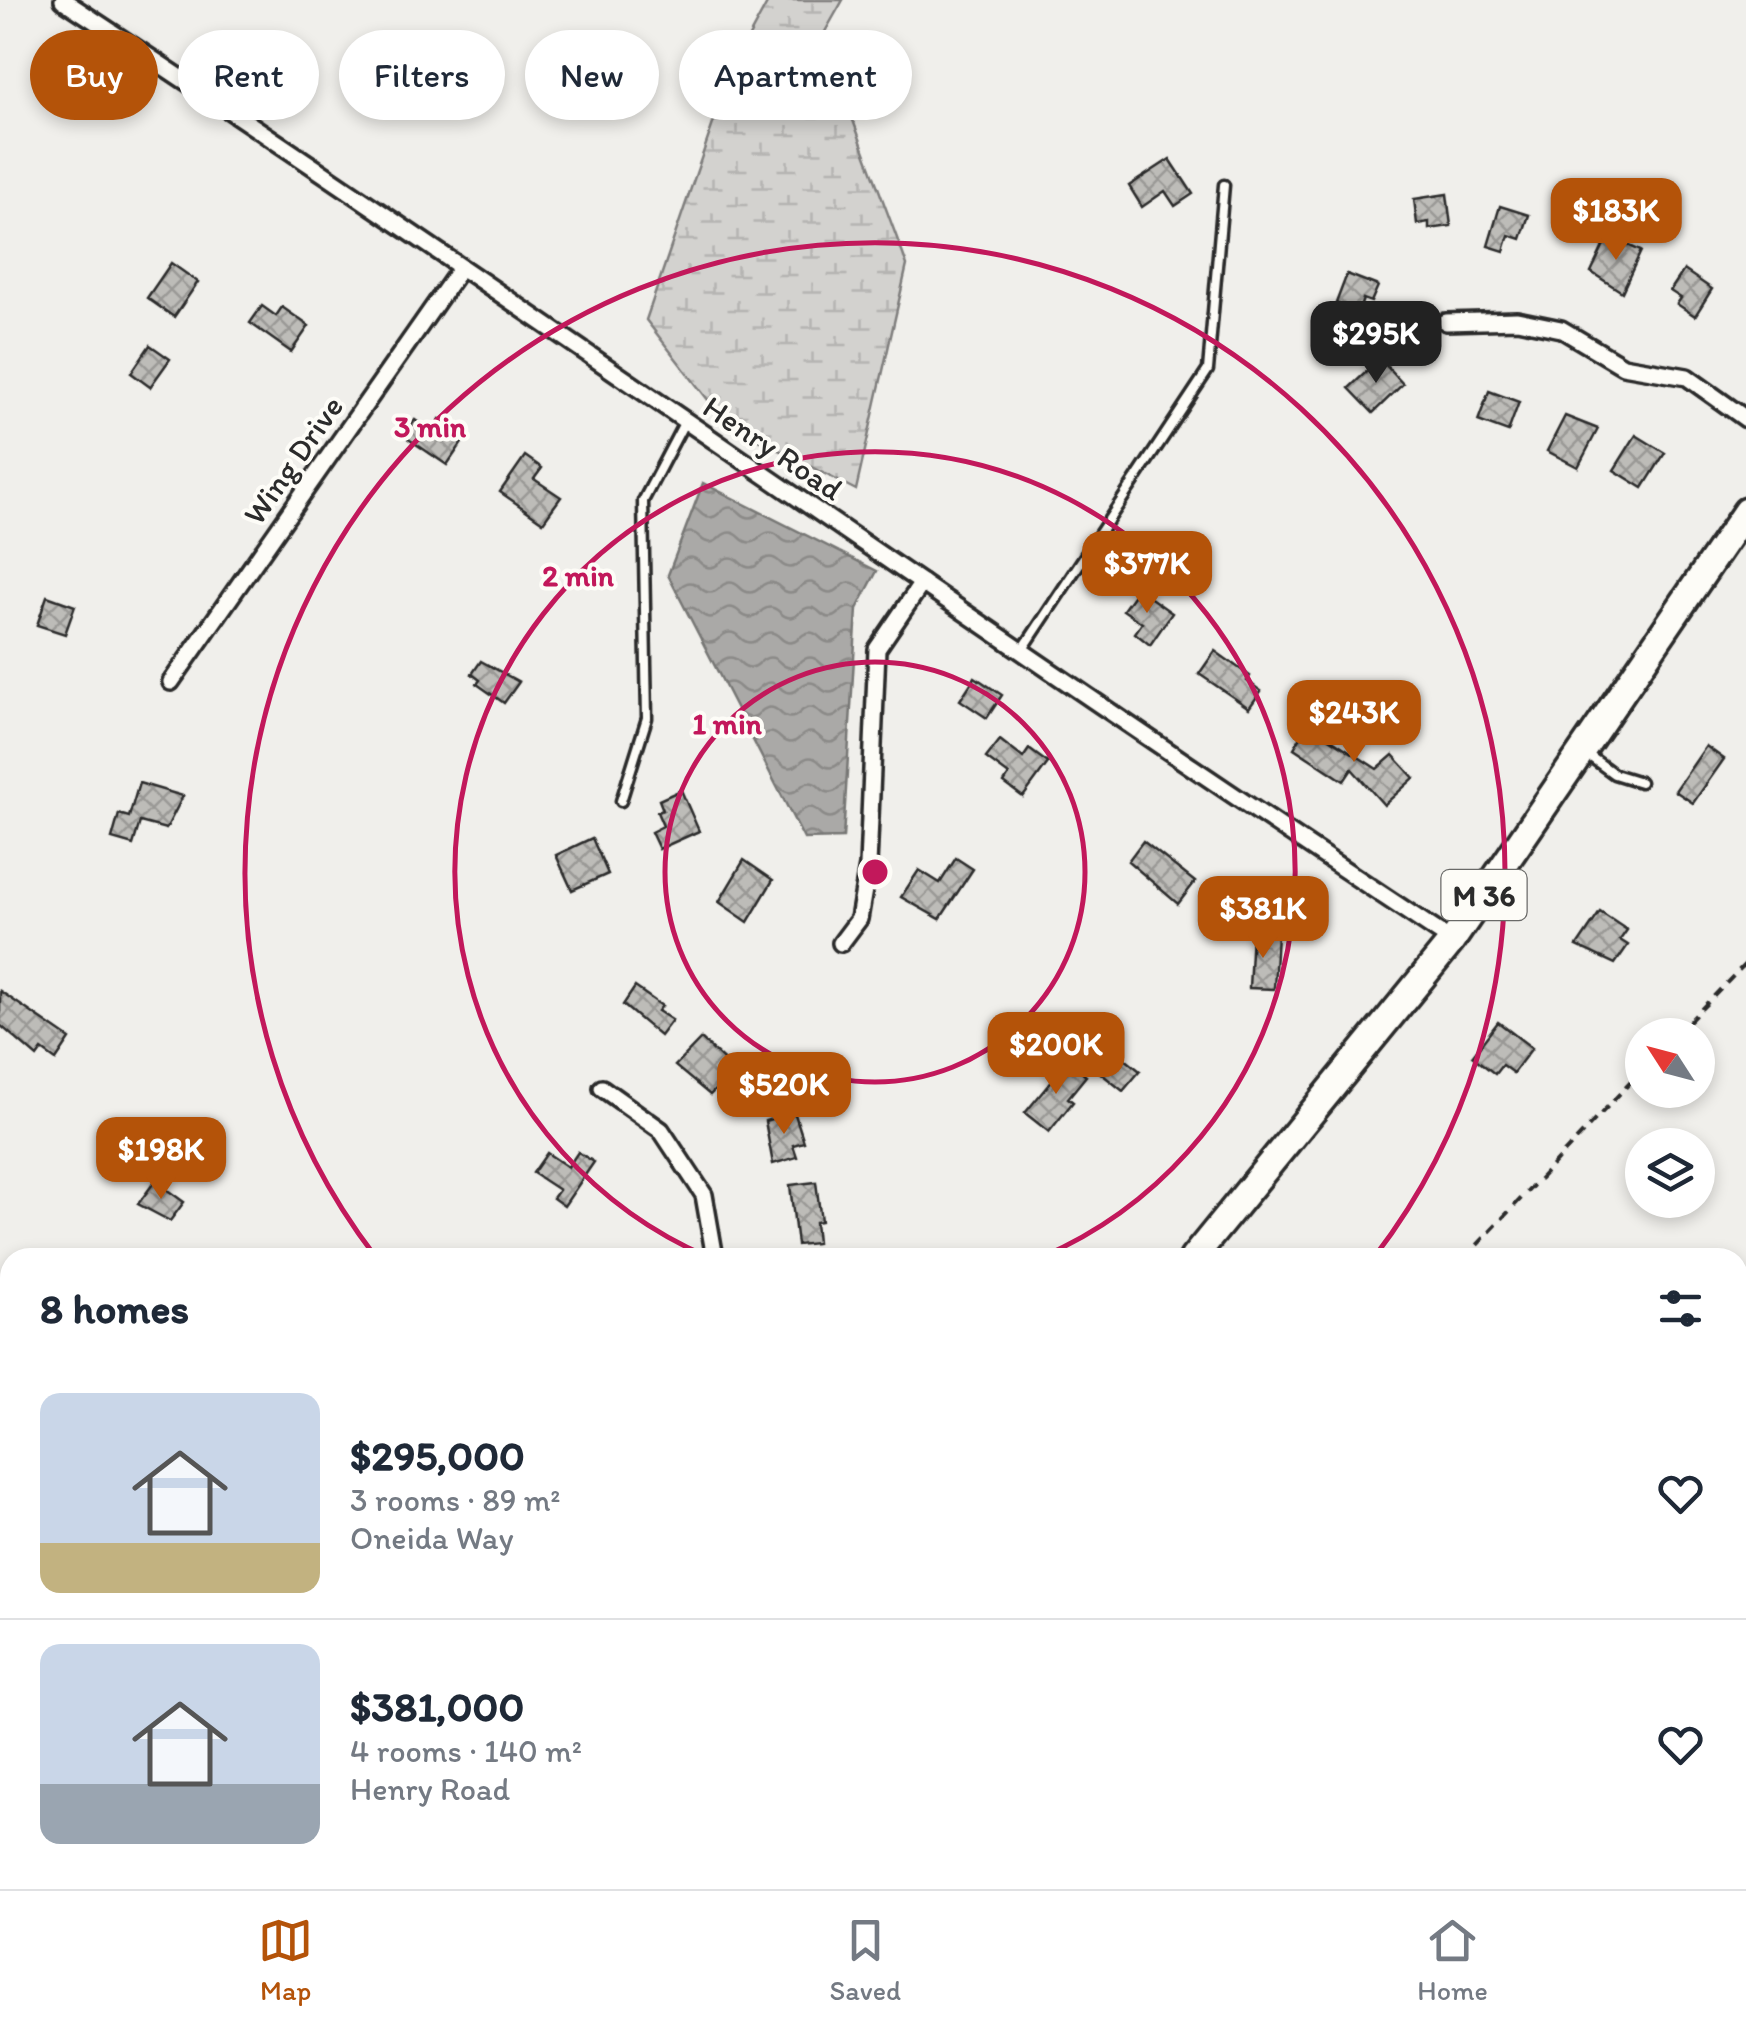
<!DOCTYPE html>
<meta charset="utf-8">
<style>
:root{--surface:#fff;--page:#f6f6f7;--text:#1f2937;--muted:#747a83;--line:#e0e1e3;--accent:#b45309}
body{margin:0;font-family:Itim,sans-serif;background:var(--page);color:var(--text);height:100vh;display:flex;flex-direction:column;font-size:38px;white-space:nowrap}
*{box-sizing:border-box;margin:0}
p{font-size:32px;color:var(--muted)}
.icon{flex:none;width:55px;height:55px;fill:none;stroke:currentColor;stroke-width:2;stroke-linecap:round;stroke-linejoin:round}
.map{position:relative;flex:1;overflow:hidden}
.details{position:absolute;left:0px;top:1248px;width:1748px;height:642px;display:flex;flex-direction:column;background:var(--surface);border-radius:30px 30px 0 0;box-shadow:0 5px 15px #0003}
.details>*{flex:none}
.hud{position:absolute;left:30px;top:30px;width:1000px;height:90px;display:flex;gap:20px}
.needle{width:65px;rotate:306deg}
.fabs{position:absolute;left:1625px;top:1018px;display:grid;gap:20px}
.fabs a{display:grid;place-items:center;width:90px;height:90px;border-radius:50%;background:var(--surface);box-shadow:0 5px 15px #0003;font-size:50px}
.price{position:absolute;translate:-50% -85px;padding:0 22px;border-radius:20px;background:var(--accent);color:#fff;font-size:32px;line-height:65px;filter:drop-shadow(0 2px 5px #0008)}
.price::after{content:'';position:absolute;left:50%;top:60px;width:30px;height:22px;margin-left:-15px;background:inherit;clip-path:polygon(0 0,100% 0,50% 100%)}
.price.on{background:#222;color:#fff}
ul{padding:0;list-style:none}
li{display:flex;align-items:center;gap:30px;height:250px;padding:0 40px}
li+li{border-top:2px solid var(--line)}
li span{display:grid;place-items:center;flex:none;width:280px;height:200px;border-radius:20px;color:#555}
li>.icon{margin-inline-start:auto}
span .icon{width:120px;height:120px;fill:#fffc;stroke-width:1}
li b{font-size:42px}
h2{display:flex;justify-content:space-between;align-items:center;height:120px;padding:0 40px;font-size:42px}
.pill{padding:0 35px;border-radius:45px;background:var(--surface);box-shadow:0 5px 15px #0003;font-size:35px;line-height:90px}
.pill.on{background:var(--accent);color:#fff}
.tabs{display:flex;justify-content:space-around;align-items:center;height:140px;border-top:2px solid var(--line);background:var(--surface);font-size:28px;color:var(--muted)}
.tabs a{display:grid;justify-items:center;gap:5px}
.tabs .on{color:var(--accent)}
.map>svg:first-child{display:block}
</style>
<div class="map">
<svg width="1746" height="1889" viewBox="0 0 1746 1889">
<defs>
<pattern id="wetland-marsh" width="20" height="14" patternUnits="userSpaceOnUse" patternTransform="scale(2.5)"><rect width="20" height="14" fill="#d3d2cf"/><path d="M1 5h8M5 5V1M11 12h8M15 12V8" fill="none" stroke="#b5b4b2"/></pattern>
<pattern id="water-waves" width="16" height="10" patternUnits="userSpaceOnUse" patternTransform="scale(2.5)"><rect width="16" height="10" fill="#aaa9a7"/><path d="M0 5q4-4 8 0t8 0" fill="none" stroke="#8b8a88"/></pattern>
<pattern id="building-cross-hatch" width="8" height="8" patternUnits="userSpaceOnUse" patternTransform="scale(2.5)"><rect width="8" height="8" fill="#bdbcb8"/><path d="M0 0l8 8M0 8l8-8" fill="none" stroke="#9a9996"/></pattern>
</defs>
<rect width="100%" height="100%" fill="#f0efeb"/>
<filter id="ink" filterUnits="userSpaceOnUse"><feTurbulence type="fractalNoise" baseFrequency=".01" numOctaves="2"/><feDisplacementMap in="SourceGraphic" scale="20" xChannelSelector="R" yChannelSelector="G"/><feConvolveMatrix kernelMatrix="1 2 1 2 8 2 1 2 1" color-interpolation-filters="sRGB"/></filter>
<g filter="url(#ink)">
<path fill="url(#wetland-marsh)" stroke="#7f7e7d" stroke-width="2.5" d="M769 0H843L822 37 907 265 856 490 726 423 646 320 732 68Z"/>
<path fill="url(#water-waves)" stroke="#777775" stroke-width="2.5" d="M703 483 877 571 857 609 843 838 804 839 668 575Z"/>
<g fill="url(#building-cross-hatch)" stroke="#2b2b2b" stroke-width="2.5">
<path d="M1170 159 1193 194 1175 206 1165 191 1142 207 1129 186Z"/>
<path d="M1447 194 1451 226 1429 229V222L1417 224 1414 199Z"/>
<path d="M1500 206 1529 215 1521 239 1509 235 1504 251 1488 246Z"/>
<path d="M1608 236 1641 251 1622 292 1591 272Z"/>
<path d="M171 263 198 282 174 317 147 298Z"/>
<path d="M1684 270 1712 289 1695 316 1677 304 1681 298 1670 291Z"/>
<path d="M1347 274 1378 286 1371 302 1363 299 1359 311 1336 303Z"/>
<path d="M262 306 276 316 282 307 309 326 291 352 250 323Z"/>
<path d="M150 345 170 359 150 387 131 373Z"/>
<path d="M1380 359 1403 384 1373 413 1349 388Z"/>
<path d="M1489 391 1519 402 1508 432 1478 421Z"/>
<path d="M1565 416 1598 429 1578 467 1547 451Z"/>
<path d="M440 419 466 437 447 465 404 436 415 420 432 432Z"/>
<path d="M1636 435 1665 453 1643 488 1614 470Z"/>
<path d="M525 456 542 468 534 479 561 497 543 522 500 492Z"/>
<path d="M1138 589 1172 613 1150 645 1135 633 1142 623 1123 610Z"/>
<path d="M47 596 75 606 65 634 37 625Z"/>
<path d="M1215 651 1250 676 1247 681 1261 691 1249 708 1199 674Z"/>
<path d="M481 661 519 682 504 703 477 684 480 680 472 674Z"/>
<path d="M975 677 1002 695 987 718 960 700Z"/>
<path d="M1308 724 1377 769 1393 755 1414 778 1384 805 1352 769 1344 781 1294 748Z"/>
<path d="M1000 740 1023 758 1029 749 1048 763 1023 797 1004 783 1009 775 986 758Z"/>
<path d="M1706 746 1724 759 1693 803 1675 791Z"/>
<path d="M139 783 183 796 166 829 140 822 133 845 112 839 119 814 129 817Z"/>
<path d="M681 790 699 831 659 849 651 832 663 826 657 812 663 810 659 800Z"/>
<path d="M592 838 608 874 572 890 556 855Z"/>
<path d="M1143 841 1195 882 1178 904 1128 861Z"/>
<path d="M956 858 973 869 940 919 901 897 919 870 940 883Z"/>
<path d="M744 860 773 880 748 922 719 902Z"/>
<path d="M1600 912 1627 930 1620 940 1628 945 1615 964 1577 946Z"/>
<path d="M1252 932 1277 934 1274 989 1249 988Z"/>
<path d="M635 987 662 1006 658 1011 672 1020 660 1036 623 1005Z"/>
<path d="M0 991 70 1039 56 1060 42 1050 37 1057 0 1025Z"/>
<path d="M1498 1022 1532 1048 1513 1073 1502 1065 1495 1074 1472 1056Z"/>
<path d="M701 1039 734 1070 710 1095 675 1066Z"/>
<path d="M1114 1050 1140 1071 1123 1091 1098 1071Z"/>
<path d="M1068 1061 1086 1076 1068 1098 1073 1102 1049 1132 1025 1113Z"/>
<path d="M790 1113 795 1114 804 1142 793 1145 797 1157 773 1164 765 1121Z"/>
<path d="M578 1152 594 1162 564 1206 553 1198 559 1190 533 1173 547 1153 568 1167Z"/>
<path d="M155 1181 184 1202 170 1221 138 1204Z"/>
<path d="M816 1182 821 1221 815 1222 817 1243 797 1245 790 1185Z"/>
</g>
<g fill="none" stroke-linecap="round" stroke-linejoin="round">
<g stroke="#2b2b2b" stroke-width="15">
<g id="service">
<path d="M1021 652 1208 370 1224 185"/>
<path d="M1588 755 1614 774 1640 782"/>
<path d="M621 801 647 718 643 501 685 421"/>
<path d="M767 1889 775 1880"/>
</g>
</g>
<g stroke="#2b2b2b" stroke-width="22">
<g id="minor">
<path d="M63 0C530 307 985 633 1452 941"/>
<path d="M1446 322 1517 320 1561 329 1623 366 1687 377 1746 419"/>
<path d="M171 682 460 269"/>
<path d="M841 943 859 919 868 866 877 649 922 583"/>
<path d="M602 1088 661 1130 704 1195 715 1258"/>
<path d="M0 1693 10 1691"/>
<path d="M1738 1809 1746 1814"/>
</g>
</g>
<g stroke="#2b2b2b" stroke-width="30">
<g id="secondary">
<path d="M0 1398 10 1449"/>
<path d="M95 1880 97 1889"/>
</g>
</g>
<g stroke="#2b2b2b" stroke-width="32">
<g id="primary">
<path d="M1193 1258 1452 941 1746 511"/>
<path d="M678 1889 685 1880"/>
</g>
</g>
<g stroke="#2b2b2b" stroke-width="4" stroke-dasharray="10 8" stroke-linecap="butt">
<path d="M1676 1035 1746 963"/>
<path d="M1465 1258 1642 1070"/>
<path d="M917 1889 922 1880"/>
</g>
<use href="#service" stroke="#fdfcf7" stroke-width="8"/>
<use href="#minor" stroke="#fdfcf7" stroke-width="15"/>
<use href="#secondary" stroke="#fdfcf7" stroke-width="22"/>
<use href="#primary" stroke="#fdfcf7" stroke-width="25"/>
</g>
</g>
<g fill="none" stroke="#c2185b" stroke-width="5">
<circle cx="875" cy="872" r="210"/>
<path d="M708 1257A420 420 0 1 1 1042 1257"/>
<path d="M375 1256A630 630 0 1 1 1375 1256"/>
</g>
<g text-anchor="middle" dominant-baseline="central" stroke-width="8" stroke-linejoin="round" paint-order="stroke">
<rect fill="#fdfcf7" stroke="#6a6a68" stroke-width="2.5" x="1441.5" y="870" width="85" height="50" rx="8"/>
<g font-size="30" font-weight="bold" fill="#2b2b2b">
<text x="1484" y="895">M 36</text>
</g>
<g font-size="32" fill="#2b2b2b" stroke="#fdfcf7">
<text transform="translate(773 448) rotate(34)">Henry Road</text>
<text transform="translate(293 460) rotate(-55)">Wing Drive</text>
</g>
</g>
<circle cx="875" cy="872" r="15" fill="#c2185b" stroke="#fdfcf7" stroke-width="5"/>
<g font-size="30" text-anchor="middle" font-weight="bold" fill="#c2185b" stroke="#fdfcf7" stroke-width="8" stroke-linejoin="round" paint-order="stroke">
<text x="430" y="437">3 min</text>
<text x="578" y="586">2 min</text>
<text x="727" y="734">1 min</text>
</g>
</svg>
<div class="fabs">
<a><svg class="needle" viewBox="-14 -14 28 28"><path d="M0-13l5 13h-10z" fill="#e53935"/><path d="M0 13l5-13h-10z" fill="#747a83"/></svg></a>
<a><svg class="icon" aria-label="layers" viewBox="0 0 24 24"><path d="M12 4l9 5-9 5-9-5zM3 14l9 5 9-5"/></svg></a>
</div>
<b class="price" style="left:1616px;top:263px">$183K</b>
<b class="price on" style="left:1376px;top:386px">$295K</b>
<b class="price" style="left:1147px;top:616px">$377K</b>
<b class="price" style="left:1354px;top:765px">$243K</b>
<b class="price" style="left:1263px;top:961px">$381K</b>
<b class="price" style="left:1056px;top:1097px">$200K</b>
<b class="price" style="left:784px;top:1137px">$520K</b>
<b class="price" style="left:161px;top:1202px">$198K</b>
<div class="hud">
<a class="pill on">Buy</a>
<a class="pill">Rent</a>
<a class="pill">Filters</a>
<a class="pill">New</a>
<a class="pill">Apartment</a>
</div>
<section class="details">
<h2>8 homes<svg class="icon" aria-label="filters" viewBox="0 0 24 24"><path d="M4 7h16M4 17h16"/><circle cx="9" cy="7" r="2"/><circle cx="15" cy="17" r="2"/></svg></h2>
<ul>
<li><span style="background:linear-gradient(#c9d6e8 75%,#c2b280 0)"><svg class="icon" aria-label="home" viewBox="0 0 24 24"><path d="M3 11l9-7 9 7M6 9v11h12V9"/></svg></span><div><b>$295,000</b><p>3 rooms · 89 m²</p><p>Oneida Way</p></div><svg class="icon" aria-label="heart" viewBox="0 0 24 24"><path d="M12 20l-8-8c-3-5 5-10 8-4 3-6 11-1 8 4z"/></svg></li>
<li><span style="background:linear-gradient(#c9d6e8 70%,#9aa5b1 0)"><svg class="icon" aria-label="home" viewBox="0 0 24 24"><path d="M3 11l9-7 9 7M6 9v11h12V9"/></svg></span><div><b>$381,000</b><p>4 rooms · 140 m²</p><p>Henry Road</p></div><svg class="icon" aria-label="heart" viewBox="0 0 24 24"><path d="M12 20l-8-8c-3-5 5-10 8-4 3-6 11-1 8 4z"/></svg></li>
</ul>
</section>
</div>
<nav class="tabs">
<a class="on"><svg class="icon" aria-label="map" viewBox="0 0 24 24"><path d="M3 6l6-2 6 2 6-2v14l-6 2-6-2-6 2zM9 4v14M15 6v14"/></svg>Map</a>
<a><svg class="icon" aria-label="saved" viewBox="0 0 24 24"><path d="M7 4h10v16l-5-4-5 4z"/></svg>Saved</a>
<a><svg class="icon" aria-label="home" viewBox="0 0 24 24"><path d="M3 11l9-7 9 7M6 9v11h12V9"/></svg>Home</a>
</nav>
